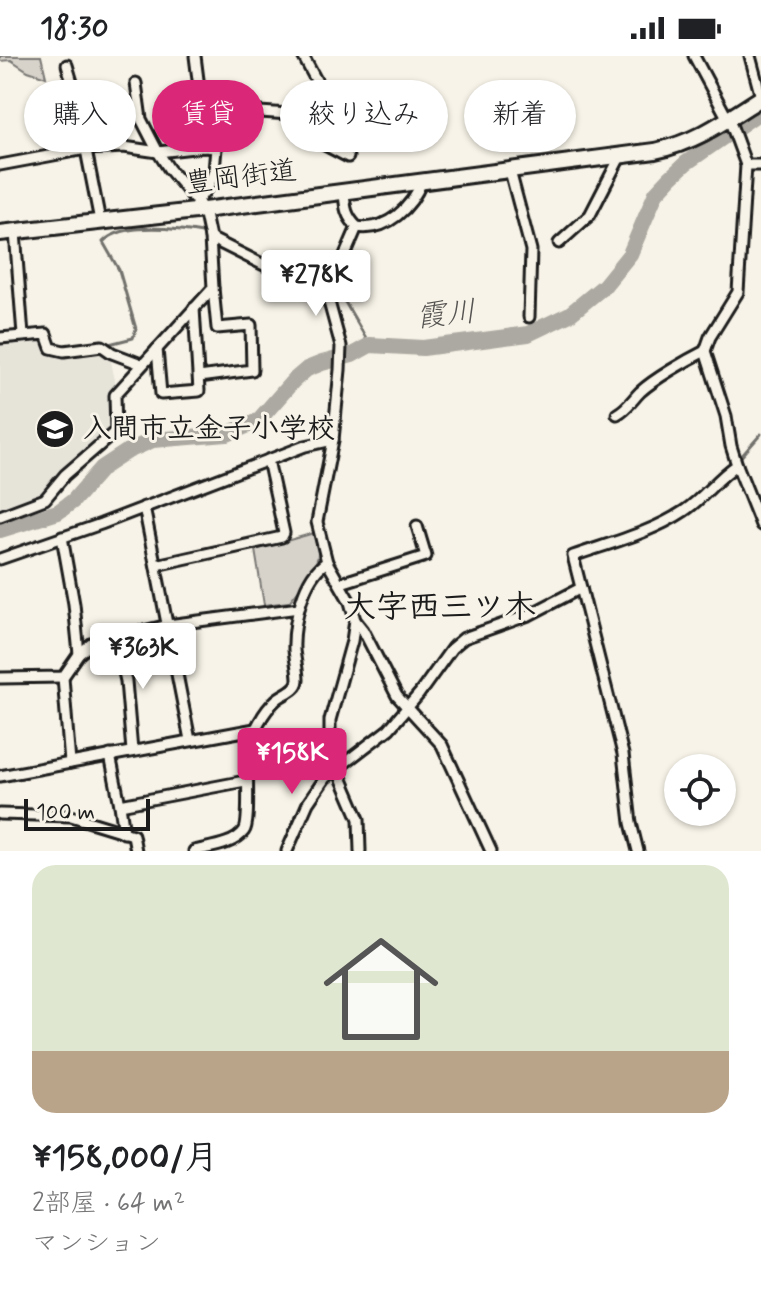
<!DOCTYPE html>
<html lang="ja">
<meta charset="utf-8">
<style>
:root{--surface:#fff;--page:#f2f2f2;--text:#202124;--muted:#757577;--line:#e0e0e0;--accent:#db2777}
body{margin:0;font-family:Mynerve,"Klee One",sans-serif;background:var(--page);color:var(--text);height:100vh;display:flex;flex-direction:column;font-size:30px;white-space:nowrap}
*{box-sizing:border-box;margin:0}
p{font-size:26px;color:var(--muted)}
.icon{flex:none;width:44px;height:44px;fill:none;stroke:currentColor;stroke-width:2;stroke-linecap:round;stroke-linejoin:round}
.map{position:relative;height:795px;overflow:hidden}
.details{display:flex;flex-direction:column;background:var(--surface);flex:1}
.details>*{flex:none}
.hud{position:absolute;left:24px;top:24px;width:714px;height:72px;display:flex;gap:16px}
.fabs{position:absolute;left:664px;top:698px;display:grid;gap:16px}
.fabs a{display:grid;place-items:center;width:72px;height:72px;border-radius:50%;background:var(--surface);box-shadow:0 2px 6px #0004;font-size:40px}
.scale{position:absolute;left:24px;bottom:20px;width:126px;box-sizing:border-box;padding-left:8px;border:4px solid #1c1c1c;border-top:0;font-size:22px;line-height:28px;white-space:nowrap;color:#1c1c1c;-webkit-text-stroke:6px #f7f3e8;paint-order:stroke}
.price{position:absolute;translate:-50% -68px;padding:0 18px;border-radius:8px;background:#fff;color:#222;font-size:26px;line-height:52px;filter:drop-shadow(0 2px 4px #0008)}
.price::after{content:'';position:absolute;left:50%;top:48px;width:24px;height:18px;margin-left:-12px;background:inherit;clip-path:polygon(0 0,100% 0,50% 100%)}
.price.selected{background:var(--accent);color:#fff}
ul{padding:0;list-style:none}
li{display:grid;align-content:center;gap:16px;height:424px;padding:0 32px}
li+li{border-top:2px solid var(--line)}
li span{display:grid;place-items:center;height:248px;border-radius:24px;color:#555}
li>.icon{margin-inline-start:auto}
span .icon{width:144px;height:144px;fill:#fffc;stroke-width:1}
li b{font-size:34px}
.tag{padding:0 28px;border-radius:36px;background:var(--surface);box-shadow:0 2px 6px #0004;font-size:28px;line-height:72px}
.tag.selected{background:var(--accent);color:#fff}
.status{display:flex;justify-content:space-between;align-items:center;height:56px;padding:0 40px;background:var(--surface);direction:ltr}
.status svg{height:22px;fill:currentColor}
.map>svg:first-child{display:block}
</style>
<div class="status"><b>18:30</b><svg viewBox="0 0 49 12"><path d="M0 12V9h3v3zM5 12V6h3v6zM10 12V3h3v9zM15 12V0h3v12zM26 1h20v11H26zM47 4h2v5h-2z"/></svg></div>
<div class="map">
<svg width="761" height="795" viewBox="0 0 761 795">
<rect width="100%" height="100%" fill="#f7f3e8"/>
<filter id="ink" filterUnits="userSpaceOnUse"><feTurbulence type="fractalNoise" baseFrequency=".0125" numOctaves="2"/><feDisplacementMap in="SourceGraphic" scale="16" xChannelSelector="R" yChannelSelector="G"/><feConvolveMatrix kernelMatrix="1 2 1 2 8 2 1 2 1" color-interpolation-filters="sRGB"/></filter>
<g filter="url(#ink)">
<path fill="#e6e3d9" d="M44 282 47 295 55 299 103 294 110 301 116 330 113 367 108 379 43 440 0 457V288Z"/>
<g fill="#d7d3cb" stroke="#7a7874" stroke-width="2">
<path d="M0 0H41L46 21 28 15 11 4 0 5Z"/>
<path d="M314 477C328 505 305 525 289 546L264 549 255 494Z"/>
</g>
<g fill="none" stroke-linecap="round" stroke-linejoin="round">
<g stroke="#72716c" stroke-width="3">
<path d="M314 223 338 234 370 289"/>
<path d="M109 288 133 282 136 273 119 214 103 186C123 165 181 173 208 178"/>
<path d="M739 403 761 378"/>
<path d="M522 557 557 539"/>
<path d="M413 639 450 585 468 574 515 559"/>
<path d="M338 705 371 681"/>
<path d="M305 744 319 724"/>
<path d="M283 795 294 769"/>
</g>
<path stroke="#aca9a2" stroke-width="16" d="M0 474 58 456 73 445 102 412 128 395 153 384 227 378 258 365 293 325 307 313 322 307 352 299 370 289 423 292 528 278 570 258 604 230 630 198 656 137 671 121 686 107 761 55"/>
<g stroke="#1c1c1c" stroke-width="13">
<path id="pedestrian" d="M115 39 124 91"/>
</g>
<g stroke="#1c1c1c" stroke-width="15">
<g id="minor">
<path d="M195 0 203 63V91"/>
<path d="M303 0 324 39 318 76 321 87 348 101"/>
<path d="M694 0 732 71 746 109 738 236 710 281 705 295 726 360 731 390 737 409 761 469"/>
<path d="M750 0 761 41"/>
<path d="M67 9 74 33 100 165"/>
<path d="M0 109 86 93 124 91 158 96 203 91 216 92"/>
<path d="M746 109H761"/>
<path d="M510 115 531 194 529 261"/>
<path d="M344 136C345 152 346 160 357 171 387 176 412 151 422 125"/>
<path d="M196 147 209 129 214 115 216 92 233 65 244 55 289 58 321 57"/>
<path d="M357 171 330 234 329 246 341 290 340 314 333 384 317 466 327 506 350 546 355 564 352 585 330 664V686L337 712 359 763 360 795"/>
<path d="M15 176 23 279"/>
<path d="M210 182 268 211 330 234"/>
<path d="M559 187 590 159 621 99"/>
<path d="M0 282 46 278 51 292 64 295 102 290 112 297 141 308"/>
<path d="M157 293 161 338 199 335 194 252"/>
<path d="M199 321 252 314 251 269 217 272 213 232"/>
<path d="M617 358C628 352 632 344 640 336 654 323 687 304 705 295"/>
<path d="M144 451 190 684"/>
<path d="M0 460 45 443 65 419 116 375 115 339 213 232 210 182 204 154 169 113 158 96 141 63 136 27"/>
<path d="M62 481 74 548 79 598"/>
<path d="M0 503 101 468 305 390 333 384"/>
<path d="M156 509 282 481 284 477 268 404"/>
<path d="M341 527 426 500 417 470"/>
<path d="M355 564 363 574 397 640 442 689 491 795"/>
<path d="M116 581 126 625 132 695"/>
<path d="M63 621 70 707"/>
<path d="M0 622 63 621 79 598 91 588 168 569 299 552"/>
<path d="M110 699 120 749 245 725"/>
<path d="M0 720 255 673"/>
<path d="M120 749 124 777"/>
<path d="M0 758 71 760 133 779 136 795"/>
<path d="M194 795C209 791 234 789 244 775 251 766 245 709 249 691 253 675 264 655 276 644 283 637 297 635 298 624 298 614 295 604 294 594 293 568 303 520 327 506"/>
<path d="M287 795 308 747 325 722 389 673 419 638 452 592 464 582 529 559 581 532"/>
<path d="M638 795 631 767 623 698 573 500C610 487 651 477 684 455 704 442 717 422 737 409"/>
</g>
</g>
<g stroke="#1c1c1c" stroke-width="20">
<path id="primary" d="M0 177 204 154 655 95C697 86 725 65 761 42"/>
</g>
<use href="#pedestrian" stroke="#f7f3e8" stroke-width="7"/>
<use href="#minor" stroke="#f7f3e8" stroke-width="9"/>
<use href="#primary" stroke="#f7f3e8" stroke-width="14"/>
</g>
</g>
<defs>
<g id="school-disc" transform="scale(2)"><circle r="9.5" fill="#1c1c1c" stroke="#f7f3e8"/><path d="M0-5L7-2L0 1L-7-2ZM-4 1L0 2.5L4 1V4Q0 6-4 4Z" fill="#fff"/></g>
</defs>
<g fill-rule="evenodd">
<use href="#school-disc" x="55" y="373"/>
</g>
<g text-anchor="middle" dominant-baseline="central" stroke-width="6" stroke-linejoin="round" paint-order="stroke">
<g font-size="28" fill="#1c1c1c" stroke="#f7f3e8">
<text transform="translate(241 122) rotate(-7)">豊岡街道</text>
</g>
<g font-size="28" font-weight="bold" fill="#1c1c1c" stroke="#f7f3e8" text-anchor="start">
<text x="83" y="373">入間市立金子小学校</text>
</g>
<g font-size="30" font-style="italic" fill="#565452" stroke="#f7f3e8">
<text transform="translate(446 259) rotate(-6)">霞川</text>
</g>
<g font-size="32" font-weight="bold" fill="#1c1c1c" stroke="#f7f3e8">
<text x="440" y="552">大字西三ツ木</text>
</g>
</g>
</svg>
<div class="fabs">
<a><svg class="icon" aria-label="locate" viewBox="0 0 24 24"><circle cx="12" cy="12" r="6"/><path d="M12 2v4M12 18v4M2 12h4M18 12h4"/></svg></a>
</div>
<div class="scale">100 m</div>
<b class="price" style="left:316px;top:262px">¥278K</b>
<b class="price" style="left:143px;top:635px">¥363K</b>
<b class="price selected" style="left:292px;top:740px">¥158K</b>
<div class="hud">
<a class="tag">購入</a>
<a class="tag selected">賃貸</a>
<a class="tag">絞り込み</a>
<a class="tag">新着</a>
</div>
</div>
<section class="details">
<ul>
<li><span style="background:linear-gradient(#dfe7d0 75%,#b9a48a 0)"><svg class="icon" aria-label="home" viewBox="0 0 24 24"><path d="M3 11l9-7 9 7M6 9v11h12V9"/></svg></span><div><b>¥158,000/月</b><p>2部屋 · 64 m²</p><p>マンション</p></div></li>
</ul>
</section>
